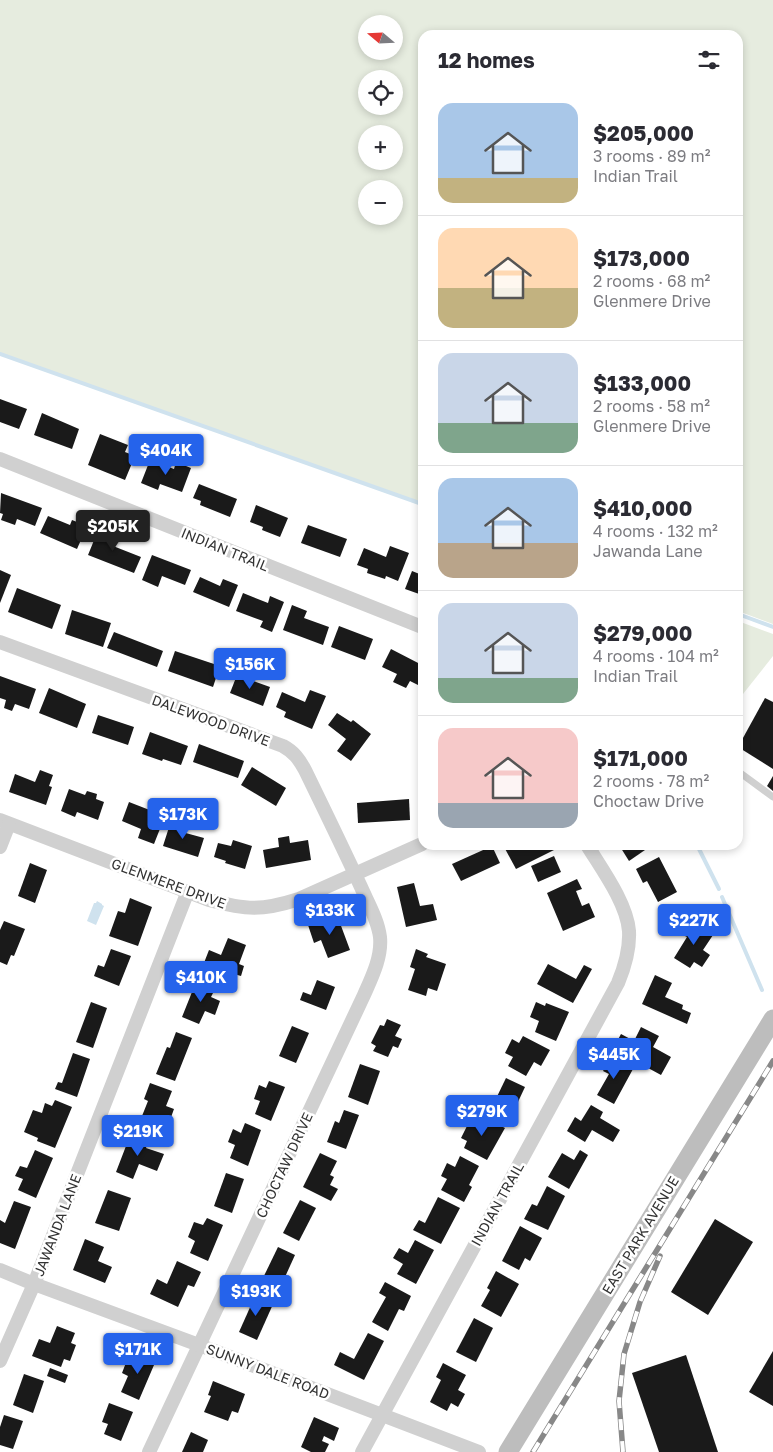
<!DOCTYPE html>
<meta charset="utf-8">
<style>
:root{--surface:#fff;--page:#f2f2f3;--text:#2b2b33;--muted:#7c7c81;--line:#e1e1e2;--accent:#2563eb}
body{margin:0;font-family:"Golos Text",sans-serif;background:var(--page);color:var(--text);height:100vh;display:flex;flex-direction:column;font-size:19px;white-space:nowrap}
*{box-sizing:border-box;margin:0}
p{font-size:16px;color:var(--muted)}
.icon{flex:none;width:28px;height:28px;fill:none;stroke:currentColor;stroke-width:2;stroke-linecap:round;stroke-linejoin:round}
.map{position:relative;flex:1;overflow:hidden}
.panel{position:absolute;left:418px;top:30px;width:325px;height:820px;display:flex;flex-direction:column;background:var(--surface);border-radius:15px;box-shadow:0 2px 8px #0003}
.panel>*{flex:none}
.needle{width:32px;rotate:289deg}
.controls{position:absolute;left:358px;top:15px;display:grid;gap:10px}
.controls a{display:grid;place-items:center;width:45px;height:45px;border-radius:50%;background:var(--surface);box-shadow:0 2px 8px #0003;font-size:25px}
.price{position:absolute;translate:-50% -42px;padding:0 11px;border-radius:5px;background:var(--accent);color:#fff;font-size:16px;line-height:32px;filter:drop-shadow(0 1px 2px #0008)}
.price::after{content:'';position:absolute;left:50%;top:30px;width:15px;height:11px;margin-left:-8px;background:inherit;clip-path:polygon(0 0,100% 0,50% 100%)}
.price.selected{background:#222;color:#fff}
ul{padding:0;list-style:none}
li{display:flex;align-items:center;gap:15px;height:125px;padding:0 20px}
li+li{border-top:1px solid var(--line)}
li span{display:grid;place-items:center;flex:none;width:140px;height:100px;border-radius:15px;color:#555}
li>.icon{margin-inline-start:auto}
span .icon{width:60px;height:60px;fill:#fffc;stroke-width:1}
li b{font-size:21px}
h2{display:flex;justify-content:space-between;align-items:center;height:60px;padding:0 20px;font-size:21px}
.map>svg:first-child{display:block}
</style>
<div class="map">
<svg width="773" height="1452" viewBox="0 0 773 1452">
<rect width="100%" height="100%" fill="#fff"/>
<g fill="#e6ecdf" fill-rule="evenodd">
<path d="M0 0H773V624L738 611V35H422V503L0 353ZM366 24H394V51H366ZM366 79H394V106H366ZM366 134H394V161H366ZM366 189H394V216H366Z"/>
<path d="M738 621 773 634V656L743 694 738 698Z"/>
</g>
<path fill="#cfe2ee" d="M97 901 102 904V905L104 906 96 925 87 921 94 903H96Z"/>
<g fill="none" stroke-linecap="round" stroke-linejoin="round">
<g stroke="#cfe2ee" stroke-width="4">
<path d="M0 354 422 504"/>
<path d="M738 614 773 627"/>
<path d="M697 845 719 889"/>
<path d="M722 897 762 990"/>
</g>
</g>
<g fill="#1a1a1a">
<path d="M0 399 27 409 19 429 0 422Z"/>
<path d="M42 413 79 429 72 449 34 435Z"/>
<path d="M100 434 128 445 125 452 135 456 125 480 88 465Z"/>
<path d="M150 460 174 469 176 462 191 468 182 492 160 484 158 490 141 483Z"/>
<path d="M199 484 237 499 230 517 200 505 201 501 193 498Z"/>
<path d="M1 493 42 508 35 526 17 519 15 525 1 520 3 514 0 513Z"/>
<path d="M256 505 288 518 280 537 262 530 263 527 250 522Z"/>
<path d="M48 516 70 525 72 520 87 526 77 549 40 533Z"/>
<path d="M308 525 347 539 340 557 301 543Z"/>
<path d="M99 528 117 535 113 546 141 557 134 573 88 555Z"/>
<path d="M390 546 409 553 398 581 386 576 385 579 367 573 368 569 357 565 364 548 386 557Z"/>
<path d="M152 555 191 570 185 585 162 576 158 587 142 580Z"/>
<path d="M0 570 11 575 0 603Z"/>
<path d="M412 571 422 575V595L405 589Z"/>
<path d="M200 577 220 586 223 579 238 585 229 607 193 592Z"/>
<path d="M17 588 61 605 52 629 8 612Z"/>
<path d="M243 593 268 603 270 596 284 602 272 632 260 627 263 621 236 611Z"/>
<path d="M292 605 307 611 304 618 329 627 323 645 283 630Z"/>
<path d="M72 610 111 623 103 647 65 634Z"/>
<path d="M339 626 373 639 365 660 331 647Z"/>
<path d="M114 632 163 651 157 667 107 648Z"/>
<path d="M391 649 422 665V680L420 686 410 681 406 688 393 682 397 674 382 667Z"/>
<path d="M175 651 220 666 213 687 168 671Z"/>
<path d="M237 675 270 687 263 706 230 693Z"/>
<path d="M0 676 36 689 29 709 15 704 12 711 4 708 6 700 0 698Z"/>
<path d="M49 688 86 704 77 728 39 713Z"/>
<path d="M310 690 326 696 312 729 284 717 286 712 276 707 282 692 305 702Z"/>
<path d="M765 698 773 702V769L738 747Z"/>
<path d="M337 713 351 722 353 720 371 734 351 761 337 751 346 739 328 725Z"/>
<path d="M98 715 134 727 128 745 92 733Z"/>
<path d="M150 732 188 746 181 765 163 759 162 761 142 754Z"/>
<path d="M199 744 244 761 238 778 193 762Z"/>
<path d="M252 767 286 788 276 806 241 785Z"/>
<path d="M40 770 53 775 49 786 52 787 46 805 9 792 15 774 35 782Z"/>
<path d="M773 776V791L767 786Z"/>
<path d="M69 789 85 795 87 791 97 794 96 799 104 802 98 820 77 812 75 817 61 811Z"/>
<path d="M409 799 410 820 358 823 357 803Z"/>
<path d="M129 802 165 816 154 844 138 838 141 829 122 821Z"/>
<path d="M171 821 184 825 182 832 204 838 198 857 163 846Z"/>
<path d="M289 836 290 843 308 840 311 860 266 868 263 850 279 847 278 838Z"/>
<path d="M233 840 252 846 245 869 225 863 226 861 214 857 218 843 231 846Z"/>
<path d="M503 845H554L556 849 516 869Z"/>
<path d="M619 845H642L645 850 629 861Z"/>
<path d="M492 846 500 863 461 881 452 864Z"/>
<path d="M554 856 561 872 538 882 531 866Z"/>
<path d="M659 857 677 892 658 902 647 881 643 883 636 869Z"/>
<path d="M30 863 47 870 35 903 18 896Z"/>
<path d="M577 879 582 889 576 891 582 906 589 903 595 917 563 931 547 893Z"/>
<path d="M414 883 420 906 433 904 437 920 406 927 397 887Z"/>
<path d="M130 898 152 907 138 946 109 936 118 911 125 913Z"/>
<path d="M337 915 350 950 328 958 321 940 314 943 308 925Z"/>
<path d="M4 921 25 929 14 956 11 955 7 965 0 962V930Z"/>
<path d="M692 921 713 935 703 950 710 955 702 967 694 962 690 968 674 958 687 937 683 935Z"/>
<path d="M228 938 246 945 239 964 244 966 241 976 234 974 232 979 202 968 209 950 221 955Z"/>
<path d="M111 949 131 956 119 986 94 976 98 965 104 967Z"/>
<path d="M416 949 428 954 426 957 446 964 437 991 428 988 426 996 408 990 415 969 410 967Z"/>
<path d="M548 964 576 979 584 965 592 969 573 1003 537 984Z"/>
<path d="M655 975 672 983 665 997 683 1005 682 1009 691 1013 687 1024 642 1004Z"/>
<path d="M317 980 335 987 326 1010 300 1000 303 992 311 995Z"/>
<path d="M196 982 215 989 211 997 220 1001 215 1015 205 1011 199 1024 182 1017Z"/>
<path d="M91 1002 107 1008 93 1048 76 1042Z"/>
<path d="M536 1002 545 1006 546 1003 569 1012 556 1041 535 1032 539 1021 530 1017Z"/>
<path d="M387 1019 401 1025 395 1036 402 1039 398 1048 393 1046 388 1057 373 1051 376 1046 371 1043 380 1025 384 1026Z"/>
<path d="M292 1026 309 1033 296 1063 279 1056Z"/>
<path d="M641 1027 659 1036 653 1047 671 1057 661 1075 613 1049 621 1034 634 1041Z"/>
<path d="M176 1032 192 1038 175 1081 156 1074 167 1047 170 1048Z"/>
<path d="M523 1036 550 1050 541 1066 534 1062 526 1076 508 1066 513 1057 505 1053 512 1039 519 1043Z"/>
<path d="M73 1053 90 1059 77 1097 55 1089 58 1082 62 1083Z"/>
<path d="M611 1057 633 1069 614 1104 597 1095 609 1074 603 1071Z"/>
<path d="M360 1064 380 1071 368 1105 348 1097Z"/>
<path d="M506 1078 525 1087 509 1121 490 1111Z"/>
<path d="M269 1081 285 1087 271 1121 255 1114 260 1101 254 1099 259 1085 266 1088Z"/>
<path d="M150 1083 172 1091 166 1106 174 1109 170 1120 161 1117 158 1128 140 1121 148 1101 144 1099Z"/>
<path d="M55 1100 72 1107 55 1148 37 1141 38 1138 24 1132 33 1110 42 1113 45 1103 52 1106Z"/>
<path d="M591 1105 603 1112 600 1118 620 1130 613 1142 592 1130 585 1142 567 1131 575 1117 581 1121Z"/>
<path d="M344 1110 359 1115 346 1149 327 1142 335 1121 339 1123Z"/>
<path d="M481 1116 505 1128 487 1160 464 1148 467 1141 461 1138 468 1124 475 1127Z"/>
<path d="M245 1123 261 1130 248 1166 230 1158 235 1145 228 1142 233 1129 241 1133Z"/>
<path d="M131 1133 149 1140 146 1148 164 1154 157 1171 139 1164 133 1179 116 1172Z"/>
<path d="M35 1150 53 1158 36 1198 18 1190 23 1179 15 1176 20 1166 27 1168Z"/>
<path d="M580 1150 588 1155 569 1189 548 1177 562 1153 574 1160Z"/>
<path d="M320 1153 337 1161 330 1175 334 1177 330 1185 338 1189 331 1201 303 1187Z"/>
<path d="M460 1156 479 1166 469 1185 472 1187 464 1202 441 1190 447 1179 441 1176 447 1163 455 1167Z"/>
<path d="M226 1173 244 1179 232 1213 214 1206Z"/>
<path d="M547 1186 565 1196 548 1230 524 1219 532 1204 537 1206Z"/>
<path d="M108 1190 131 1198 119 1231 95 1223Z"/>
<path d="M438 1197 460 1208 441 1244 413 1230 419 1220 425 1223Z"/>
<path d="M300 1200 316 1208 299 1241 283 1233Z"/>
<path d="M14 1201 31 1207 15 1249 0 1243V1220L5 1223Z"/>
<path d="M207 1218 223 1225 208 1261 190 1253 195 1241 188 1237 194 1222 203 1225Z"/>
<path d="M715 1219 753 1242 708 1315 671 1292Z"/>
<path d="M520 1226 542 1238 530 1261 525 1258 519 1270 502 1261Z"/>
<path d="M85 1239 104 1247 98 1261 112 1267 105 1283 73 1270Z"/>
<path d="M415 1240 434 1250 416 1284 397 1274 403 1264 393 1258 399 1248 408 1253Z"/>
<path d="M278 1247 295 1255 280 1288 262 1280Z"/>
<path d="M177 1261 201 1272 194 1287 188 1285 178 1307 150 1294 157 1279 167 1284Z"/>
<path d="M496 1271 519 1284 501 1317 481 1306 490 1290 487 1288Z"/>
<path d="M385 1282 411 1296 404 1311 399 1309 388 1331 372 1322 386 1297 379 1293Z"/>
<path d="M256 1294 274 1302 257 1340 239 1332Z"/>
<path d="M474 1318 493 1328 476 1362 456 1352Z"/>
<path d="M57 1326 75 1333 71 1343 76 1345 70 1361 64 1359 61 1367 32 1356 39 1339 50 1343Z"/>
<path d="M368 1333 384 1341 364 1380 334 1365 340 1352 354 1359Z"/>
<path d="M140 1351 157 1358 139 1400 121 1392 128 1376 122 1373 127 1360 135 1364Z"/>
<path d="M773 1351V1406L749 1392Z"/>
<path d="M686 1355 718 1452H659L632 1373Z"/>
<path d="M443 1363 466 1375 458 1390 465 1394 458 1407 451 1403 447 1411 430 1402 441 1380 436 1377Z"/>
<path d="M50 1368 68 1375 65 1383 47 1376Z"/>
<path d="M24 1374 44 1381 33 1413 13 1405Z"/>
<path d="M213 1381 245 1394 238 1413 232 1411 228 1421 204 1412 211 1396 208 1395Z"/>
<path d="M109 1403 133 1412 121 1441 104 1434 108 1424 102 1422Z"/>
<path d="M4 1415 23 1421 13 1449 0 1445V1427Z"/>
<path d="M314 1417 339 1428 334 1441 324 1436 322 1441 329 1444 325 1452H311L301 1447Z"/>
<path d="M191 1432 208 1440 203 1452H182Z"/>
</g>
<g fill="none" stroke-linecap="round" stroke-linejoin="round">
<path stroke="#d0d0d0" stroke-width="7" d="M739 772 773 797"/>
<g stroke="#d0d0d0" stroke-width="14">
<path d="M0 459 422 627"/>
<path d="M0 642 283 746C294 752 299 759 305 770 324 809 343 848 361 887 368 903 378 920 380 937 382 957 372 977 364 995L149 1452"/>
<path d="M0 820 209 900C246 910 262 911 299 899L422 844"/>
<path d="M0 847 9 824"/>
<path d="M0 1270 34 1284 199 1345 479 1452"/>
<path d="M0 1361 34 1284 188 891"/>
<path d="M362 1452 618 983C625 966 630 949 629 931 627 903 601 868 587 845"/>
</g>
<path stroke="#bdbdbd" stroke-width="19" d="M508 1452 773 1019"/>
<g stroke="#888" stroke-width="5.5">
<g id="rail">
<path d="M533 1452 773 1061"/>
<path d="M623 1452 619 1401 624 1354 640 1302 660 1256"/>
</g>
</g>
<use href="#rail" stroke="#fff" stroke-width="4" stroke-dasharray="11" stroke-linecap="butt"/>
</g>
<g text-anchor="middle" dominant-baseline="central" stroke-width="5" stroke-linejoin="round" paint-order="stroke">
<g font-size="14" fill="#333" stroke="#fff">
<text transform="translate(225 549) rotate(22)">INDIAN TRAIL</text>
<text transform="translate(211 720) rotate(20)">DALEWOOD DRIVE</text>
<text transform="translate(169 883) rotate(20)">GLENMERE DRIVE</text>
<text transform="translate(284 1165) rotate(-65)">CHOCTAW DRIVE</text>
<text transform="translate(497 1204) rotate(-61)">INDIAN TRAIL</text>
<text transform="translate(57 1225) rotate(-69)">JAWANDA LANE</text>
<text transform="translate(640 1235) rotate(-59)">EAST PARK AVENUE</text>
<text transform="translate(268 1371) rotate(21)">SUNNY DALE ROAD</text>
</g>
</g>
</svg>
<div class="controls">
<a><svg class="needle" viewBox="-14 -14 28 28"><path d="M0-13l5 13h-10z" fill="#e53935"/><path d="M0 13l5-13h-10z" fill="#7c7c81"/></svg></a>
<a><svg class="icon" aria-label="locate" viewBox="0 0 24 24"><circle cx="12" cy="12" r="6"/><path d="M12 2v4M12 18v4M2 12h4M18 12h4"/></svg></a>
<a>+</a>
<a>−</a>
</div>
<b class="price" style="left:166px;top:476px">$404K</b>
<b class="price selected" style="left:113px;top:552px">$205K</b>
<b class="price" style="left:250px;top:690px">$156K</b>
<b class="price" style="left:183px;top:840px">$173K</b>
<b class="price" style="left:330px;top:936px">$133K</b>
<b class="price" style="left:694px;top:946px">$227K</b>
<b class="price" style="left:201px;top:1003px">$410K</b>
<b class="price" style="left:614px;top:1080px">$445K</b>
<b class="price" style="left:482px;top:1137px">$279K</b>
<b class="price" style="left:138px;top:1157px">$219K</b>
<b class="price" style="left:256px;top:1317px">$193K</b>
<b class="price" style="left:138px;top:1375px">$171K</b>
<section class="panel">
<h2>12 homes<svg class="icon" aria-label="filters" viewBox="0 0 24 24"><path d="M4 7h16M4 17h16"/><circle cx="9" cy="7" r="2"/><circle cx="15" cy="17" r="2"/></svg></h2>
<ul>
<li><span style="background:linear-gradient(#a9c7e8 75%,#c2b280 0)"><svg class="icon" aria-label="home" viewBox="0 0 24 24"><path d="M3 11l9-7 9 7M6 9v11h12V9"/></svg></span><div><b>$205,000</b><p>3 rooms · 89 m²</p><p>Indian Trail</p></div></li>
<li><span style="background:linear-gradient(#ffd9b3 60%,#c2b280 0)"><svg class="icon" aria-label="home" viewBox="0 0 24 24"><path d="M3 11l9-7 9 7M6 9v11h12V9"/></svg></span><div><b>$173,000</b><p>2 rooms · 68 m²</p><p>Glenmere Drive</p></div></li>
<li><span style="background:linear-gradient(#c9d6e8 70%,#7fa58c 0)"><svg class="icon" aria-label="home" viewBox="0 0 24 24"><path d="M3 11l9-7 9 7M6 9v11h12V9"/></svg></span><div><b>$133,000</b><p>2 rooms · 58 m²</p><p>Glenmere Drive</p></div></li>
<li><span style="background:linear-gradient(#a9c7e8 65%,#b9a48a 0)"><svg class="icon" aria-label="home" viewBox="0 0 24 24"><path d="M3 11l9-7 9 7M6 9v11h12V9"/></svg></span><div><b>$410,000</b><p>4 rooms · 132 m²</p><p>Jawanda Lane</p></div></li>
<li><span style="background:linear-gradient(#c9d6e8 75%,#7fa58c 0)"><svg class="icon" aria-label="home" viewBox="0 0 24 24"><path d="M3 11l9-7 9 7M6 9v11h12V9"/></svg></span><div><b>$279,000</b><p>4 rooms · 104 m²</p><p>Indian Trail</p></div></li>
<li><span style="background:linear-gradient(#f6c9c9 75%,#9aa5b1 0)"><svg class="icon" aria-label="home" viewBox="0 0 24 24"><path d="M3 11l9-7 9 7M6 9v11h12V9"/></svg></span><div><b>$171,000</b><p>2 rooms · 78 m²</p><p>Choctaw Drive</p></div></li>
</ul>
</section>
</div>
